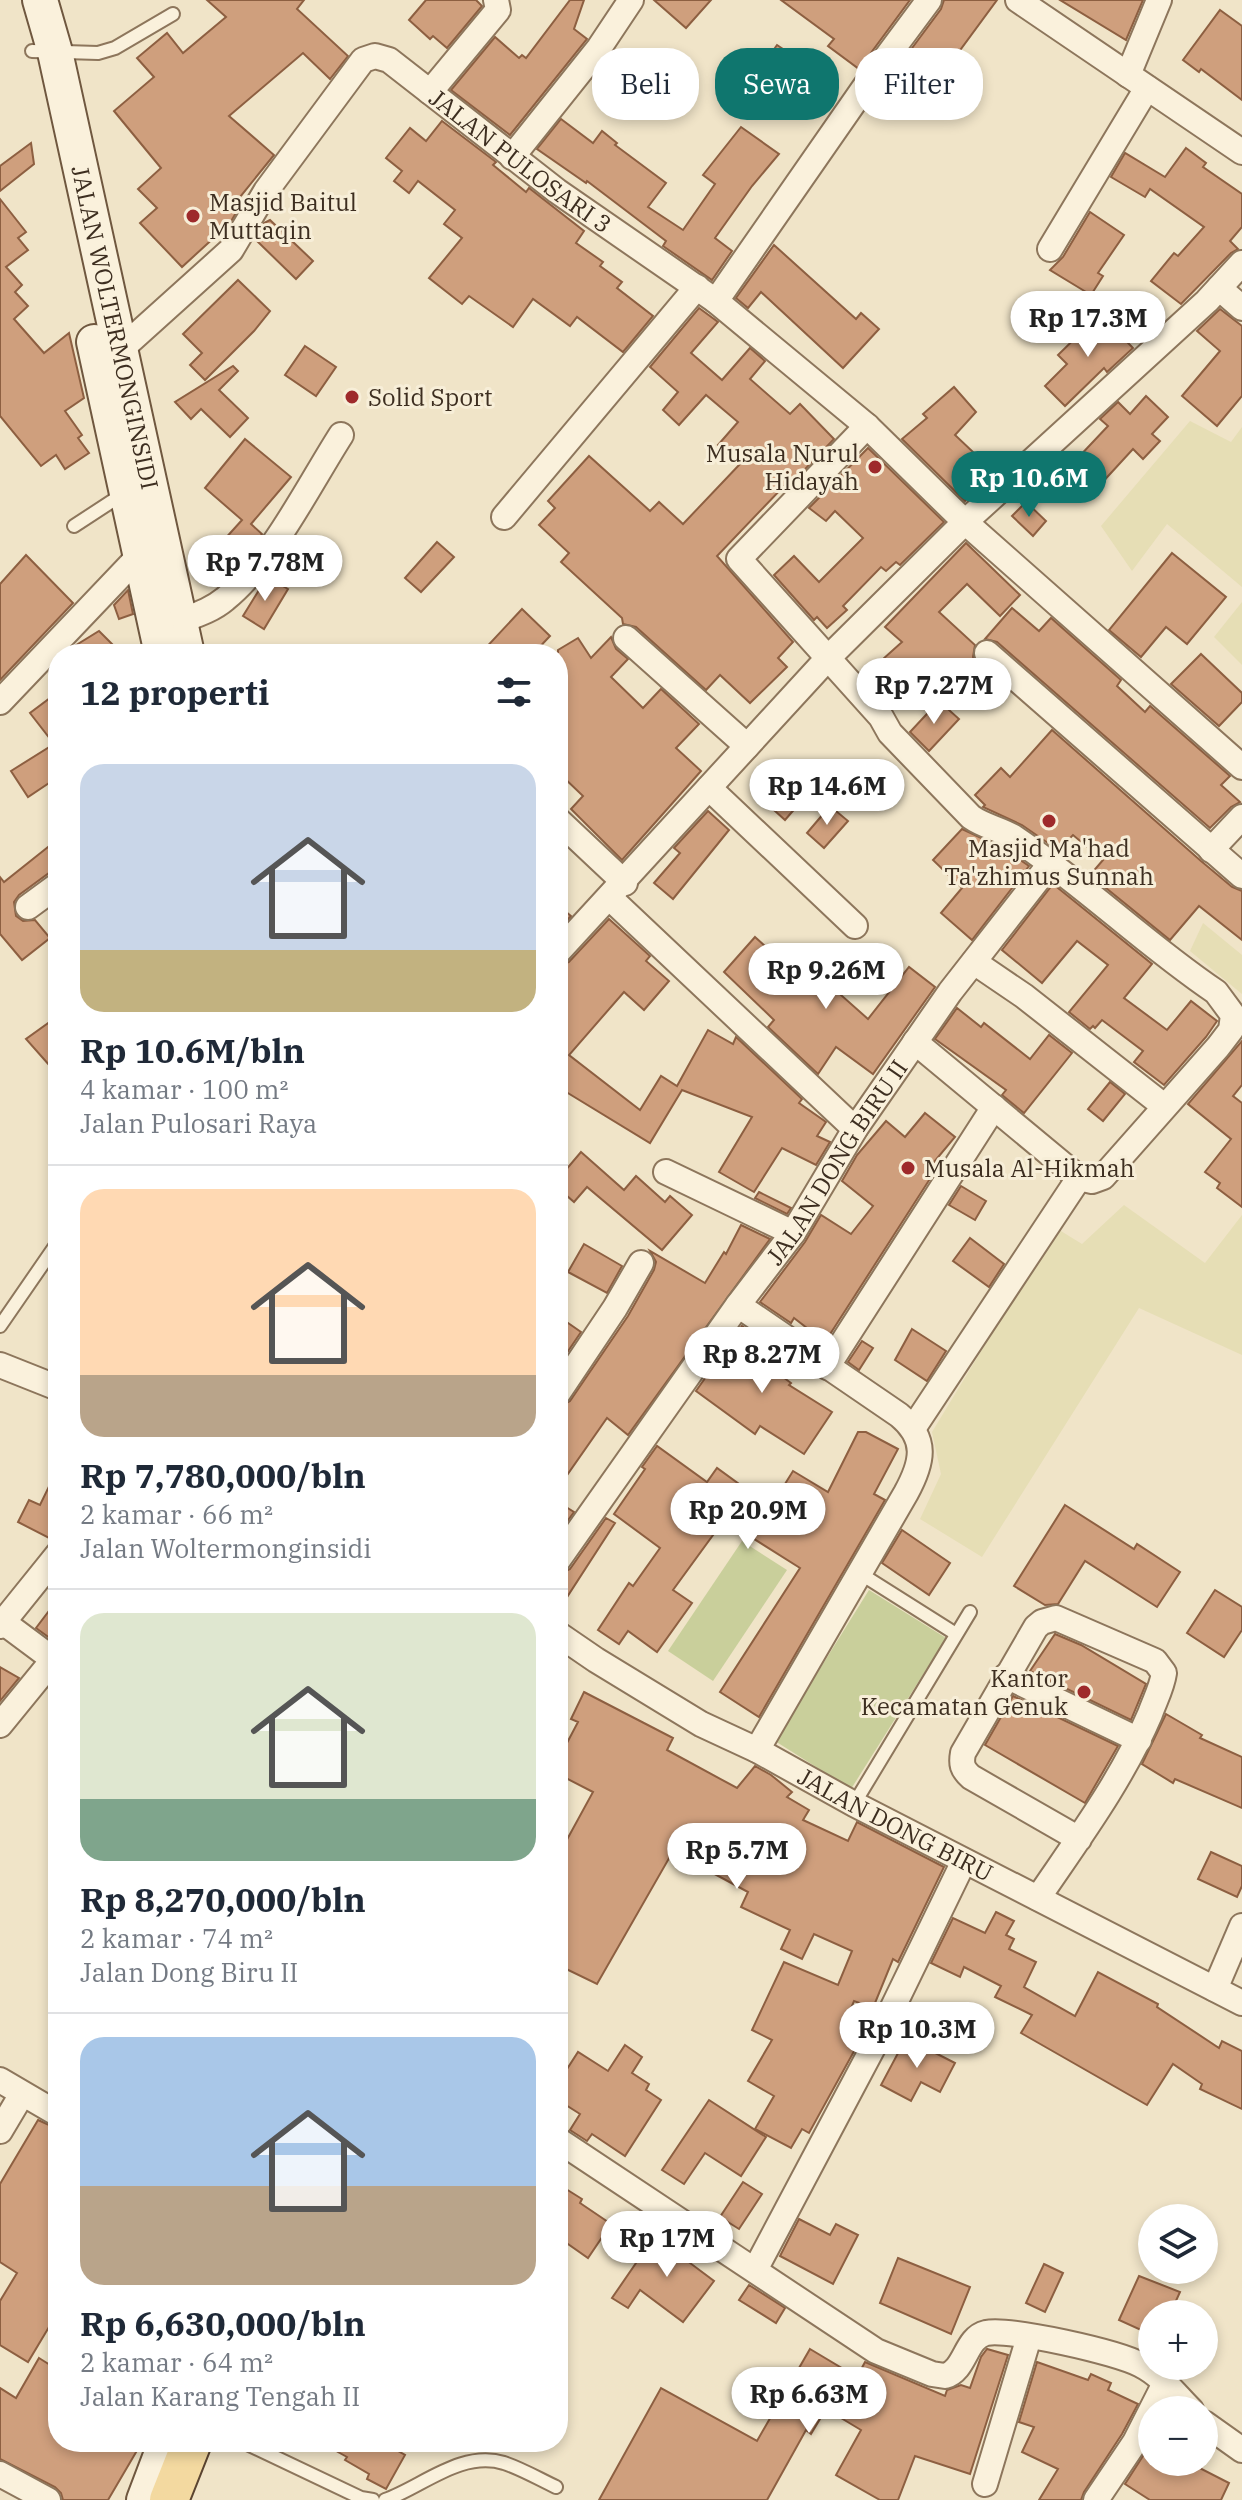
<!DOCTYPE html>
<html lang="id">
<meta charset="utf-8">
<style>
:root{--surface:#fff;--page:#f2f2f3;--text:#1f2937;--muted:#747a83;--line:#e0e1e3;--accent:#0f766e}
body{margin:0;font-family:"IBM Plex Serif",serif;background:var(--page);color:var(--text);height:100vh;display:flex;flex-direction:column;font-size:30px;white-space:nowrap}
*{box-sizing:border-box;margin:0}
p{font-size:26px;color:var(--muted)}
.icon{flex:none;width:44px;height:44px;fill:none;stroke:currentColor;stroke-width:2;stroke-linecap:round;stroke-linejoin:round}
.map{position:relative;flex:1;overflow:hidden}
.side{position:absolute;left:48px;top:644px;width:520px;height:1808px;display:flex;flex-direction:column;background:var(--surface);border-radius:32px;box-shadow:0 4px 12px #0003}
.side>*{flex:none}
.top-card{position:absolute;left:592px;top:48px;width:530px;height:72px;display:flex;gap:16px}
.fabs{position:absolute;left:1138px;top:2204px;display:grid;gap:16px}
.fabs a{display:grid;place-items:center;width:80px;height:80px;border-radius:50%;background:var(--surface);box-shadow:0 4px 12px #0003;font-size:40px}
.price{position:absolute;translate:-50% -68px;padding:0 18px;border-radius:28px;background:#fff;color:#222;font-size:26px;line-height:52px;filter:drop-shadow(0 2px 4px #0008)}
.price::after{content:'';position:absolute;left:50%;top:48px;width:24px;height:18px;margin-left:-12px;background:inherit;clip-path:polygon(0 0,100% 0,50% 100%)}
.price.selected{background:var(--accent);color:#fff}
ul{padding:0;list-style:none}
li{display:grid;align-content:center;gap:16px;height:424px;padding:0 32px}
li+li{border-top:2px solid var(--line)}
li span{display:grid;place-items:center;height:248px;border-radius:24px;color:#555}
li>.icon{margin-inline-start:auto}
span .icon{width:144px;height:144px;fill:#fffc;stroke-width:1}
li b{font-size:34px}
h2{display:flex;justify-content:space-between;align-items:center;height:96px;padding:0 32px;font-size:34px}
.pill{padding:0 28px;border-radius:32px;background:var(--surface);box-shadow:0 4px 12px #0003;font-size:28px;line-height:72px}
.pill.selected{background:var(--accent);color:#fff}
.map>svg:first-child{display:block}
</style>
<div class="map">
<svg width="1242" height="2500" viewBox="0 0 1242 2500">
<rect width="100%" height="100%" fill="#f0e4c8"/>
<g fill="#e6deb5">
<path d="M1190 421 1231 442 1242 427V587L1167 524 1132 571 1101 526Z"/>
<path d="M1242 602V665L1214 637Z"/>
<path d="M1203 923 1242 955V994L1190 951Z"/>
<path d="M1124 1205 1205 1263 1242 1215V1355L1139 1308 982 1557 920 1519 941 1474 932 1432 1056 1228 1082 1244Z"/>
</g>
<g fill="#c9cf9b">
<path d="M742 1541 787 1570 713 1681 668 1651Z"/>
<path d="M869 1590 946 1638 851 1789 775 1741Z"/>
</g>
<g fill="#cf9f7d" stroke="#8d5f41" stroke-width="2">
<path d="M207 0H304L297 9 348 56 330 79 303 53 229 116 274 155 240 197 243 201 230 223 182 267 140 223 157 208 138 189 161 168 114 111 154 77 137 58 167 33 183 53 226 17Z"/>
<path d="M426 0H476L482 6 447 48 433 36 430 39 409 20Z"/>
<path d="M570 0H584L574 29 587 39 510 135 451 90 495 37 519 58 522 55 526 58Z"/>
<path d="M654 0H711L686 28Z"/>
<path d="M781 0H910L859 69 828 46 834 39Z"/>
<path d="M944 0H997L930 91 898 67 941 9Z"/>
<path d="M1060 0H1143L1126 40Z"/>
<path d="M1220 10 1242 26V100L1201 69 1199 72 1183 60Z"/>
<path d="M777 45 801 61 779 95 776 93 759 118 736 103Z"/>
<path d="M561 119 593 143 602 131 617 143 615 145 666 183 648 207 683 230 715 184 703 175 741 127 779 154 752 186 715 238 732 251 712 280 663 246 666 241 587 181 586 183 537 149Z"/>
<path d="M442 121 496 162 493 165 526 192 529 188 584 231 576 243 603 262 600 266 622 282 617 288 653 316 623 352 577 317 570 326 533 299 513 327 469 296 462 304 429 278 462 238 444 224 455 210 418 181 409 193 394 181 402 171 386 158 410 128 426 141Z"/>
<path d="M31 143 34 164 0 191V166Z"/>
<path d="M1186 148 1206 163 1203 167 1242 194V227L1230 241 1238 249 1231 253 1181 304 1151 281 1174 253 1178 256 1204 227 1150 189 1145 197 1111 177 1125 153 1165 177Z"/>
<path d="M0 199 26 232 18 238 28 250 6 267 22 285 15 292 28 306 14 319 44 353 69 333 84 398 65 411 82 435 78 438 89 453 65 469 56 455 41 466 0 416Z"/>
<path d="M1090 212 1124 235 1098 273 1103 276 1091 295 1050 270 1063 257Z"/>
<path d="M270 220 313 261 296 279 255 239 264 223Z"/>
<path d="M774 245 856 319 861 313 879 329 843 368 761 292 748 308 736 298Z"/>
<path d="M238 280 270 311 254 331 205 380 190 365 202 353 183 334Z"/>
<path d="M699 308 718 322 691 353 722 380 750 348 765 361 750 379 790 414 800 404 834 439 787 488 784 486 717 556 793 642 778 658 787 667 750 703 720 675 706 690 636 627 623 624 622 618 561 562 569 553 539 525 555 508 548 501 589 456 650 511 659 502 683 524 740 464 718 445 738 422 706 395 679 425 663 410 678 392 650 367Z"/>
<path d="M1220 309 1242 326V396L1217 426 1182 396 1220 351 1197 331Z"/>
<path d="M1100 314 1133 348 1107 372 1104 368 1065 406 1045 386 1067 364 1058 355Z"/>
<path d="M305 346 336 367 316 396 285 375Z"/>
<path d="M233 366 238 371 219 390 248 418 230 437 201 409 191 419 175 402Z"/>
<path d="M954 387 976 412 955 435 992 470 965 501 902 439 927 418 923 414Z"/>
<path d="M1146 396 1168 417 1152 434 1160 441 1143 459 1133 449 1099 486 1074 462 1108 426 1100 419 1118 402 1130 414Z"/>
<path d="M245 439 291 477 251 524 262 534 235 569 214 551 242 520 205 488Z"/>
<path d="M868 448 944 522 900 565 896 562 886 571 881 567 843 606 847 610 827 628 817 617 814 620 774 575 794 556 819 582 863 538 835 511 826 521 809 508Z"/>
<path d="M1059 456 1079 472 1065 489 1045 474Z"/>
<path d="M1026 502 1046 521 1033 536 1012 516Z"/>
<path d="M437 542 454 557 421 592 405 578Z"/>
<path d="M966 543 1020 595 1000 616 967 584 939 612 975 645 973 657 977 664 1002 686 991 697 963 671 931 709 883 659 902 642 885 627Z"/>
<path d="M1172 553 1226 597 1187 644 1166 627 1141 657 1109 630Z"/>
<path d="M26 555 73 603 0 680V584Z"/>
<path d="M267 577 288 589 264 629 243 616Z"/>
<path d="M128 590 133 614 119 619 114 605Z"/>
<path d="M1012 608 1039 631 1051 618 1121 680 1117 686 1145 712 1150 706 1230 776 1221 785 1240 802 1231 807 1210 828 997 642 985 639Z"/>
<path d="M522 609 550 636 533 654H480Z"/>
<path d="M99 631 122 654H66L73 647Z"/>
<path d="M611 637 616 649 628 659 611 677 643 708 661 689 699 724 676 748 701 771 622 860 571 809 583 796 558 772V650L578 638 591 658Z"/>
<path d="M1201 654 1242 693V702L1219 726 1171 684Z"/>
<path d="M58 692V777L28 797 11 771 54 744 30 713Z"/>
<path d="M939 701 959 719 929 751 910 732Z"/>
<path d="M1052 730 1201 861 1232 887 1242 891V940L1199 906 1170 940 1090 875 1103 860 1073 835 1058 850 1022 825 983 807 985 805 975 795 1001 768 1010 777Z"/>
<path d="M766 777 798 805 785 820 753 791Z"/>
<path d="M830 806 848 821 824 848 807 833Z"/>
<path d="M708 811 729 830 673 899 654 883 680 853 674 848Z"/>
<path d="M962 829 1003 848 1029 866 972 940 941 913 962 888 933 860Z"/>
<path d="M58 839V870L49 873 19 895 14 902 16 916 23 921 35 920 50 938 22 960 0 934V877L4 882Z"/>
<path d="M1053 884 1152 964 1124 998 1167 1030 1191 1001 1217 1021 1206 1037 1164 1085 1134 1062 1143 1051 1102 1020 1095 1028 1093 1026 1090 1029 1069 1012 1108 965 1077 941 1042 983 1002 950Z"/>
<path d="M558 905 571 916 558 930Z"/>
<path d="M609 919 650 956 646 961 669 981 644 1010 624 992 569 1055 640 1110 661 1076 677 1086 708 1030 733 1044 736 1037 802 1099 799 1103 826 1122 817 1136 830 1142 816 1165 782 1148 754 1192 719 1172 752 1117 682 1090 650 1143 558 1087V967L569 962Z"/>
<path d="M755 937 822 997 832 987 868 1019 909 967 935 987 873 1074 836 1047 818 1074 768 1027 774 1020 724 972Z"/>
<path d="M957 1008 981 1027 984 1023 1030 1059 1049 1035 1072 1053 1024 1113 1002 1095 1006 1090 935 1039Z"/>
<path d="M58 1016V1075L26 1039Z"/>
<path d="M1242 1041V1085L1233 1096 1242 1103V1207L1217 1188 1220 1183 1205 1172 1231 1139 1188 1104Z"/>
<path d="M1110 1082 1125 1094 1103 1121 1088 1109Z"/>
<path d="M925 1113 955 1137 929 1168 935 1171 825 1342 794 1318 791 1323 760 1302 805 1242 821 1215 851 1234 873 1206 842 1181 857 1155 886 1121 905 1137Z"/>
<path d="M581 1152 624 1190 636 1176 665 1202 670 1196 692 1215 662 1250 587 1187 574 1202 558 1188V1179Z"/>
<path d="M961 1186 986 1201 975 1220 949 1205Z"/>
<path d="M759 1192 791 1208 787 1214 755 1198Z"/>
<path d="M741 1225 770 1239 628 1435 607 1418 558 1488V1408L570 1401 628 1316 654 1270 656 1262 650 1251 705 1283 724 1252 726 1254Z"/>
<path d="M970 1238 1004 1264 989 1287 953 1261Z"/>
<path d="M584 1244 622 1266 607 1293 568 1272Z"/>
<path d="M558 1316 581 1332 558 1366Z"/>
<path d="M742 1326 758 1337 751 1345 775 1363 771 1368 791 1383 789 1385 832 1412 804 1454 760 1426 755 1434 696 1391Z"/>
<path d="M912 1329 946 1351 927 1381 895 1360Z"/>
<path d="M862 1341 873 1348 859 1370 848 1362Z"/>
<path d="M858 1432H866L898 1449 874 1494 885 1500 759 1717 720 1692 800 1568 724 1520 673 1590 692 1603 657 1652 628 1631 619 1644 598 1630 629 1583 633 1586 660 1548 614 1514 645 1469 642 1467 657 1446 707 1482 717 1468 757 1497 761 1491 775 1500 793 1471 828 1492Z"/>
<path d="M58 1468V1539L53 1540 18 1522 29 1500 40 1505Z"/>
<path d="M558 1502 574 1512 558 1534Z"/>
<path d="M1065 1505 1134 1549 1137 1544 1180 1572 1157 1607 1085 1561 1058 1604 1045 1605 1014 1586Z"/>
<path d="M606 1518 615 1523 558 1611V1575L570 1569Z"/>
<path d="M902 1530 950 1563 929 1595 882 1563Z"/>
<path d="M1215 1590 1242 1607V1630L1224 1657 1187 1633Z"/>
<path d="M58 1599V1644L36 1628Z"/>
<path d="M1055 1634 1081 1645 1146 1684 1131 1720 1030 1671Z"/>
<path d="M0 1667 19 1678 0 1701Z"/>
<path d="M584 1692 673 1738 667 1750 737 1788 755 1766 771 1775 792 1792 787 1797 809 1810 803 1820 848 1841 857 1822 944 1867 898 1962 893 1959 873 2008 854 2001 841 2033 858 2044 809 2133 802 2129 791 2148 755 2129 774 2096 748 2081 772 2040 752 2030 784 1962 838 1985 852 1951 814 1934 802 1959 781 1949 790 1930 741 1907 748 1892 709 1871 715 1859 680 1839 597 1984 558 1965V1856L593 1792 558 1774V1760L578 1722 571 1719Z"/>
<path d="M1013 1696 1118 1746 1085 1803 985 1745Z"/>
<path d="M1166 1714 1202 1735 1200 1738 1242 1757V1808L1175 1779 1173 1783 1142 1764Z"/>
<path d="M1211 1852 1242 1866V1886L1237 1897 1198 1879Z"/>
<path d="M996 1912 1014 1921 1006 1935 1014 1939 1009 1949 1036 1962 1024 1987 1075 2016 1098 1972 1158 2004 1157 2007 1219 2048 1222 2041 1242 2051V2109L1200 2089 1202 2084 1173 2064 1147 2105 1021 2033 1032 2015 995 1997 1001 1986 964 1967 960 1977 931 1963 953 1918 985 1933Z"/>
<path d="M906 2038 955 2063 940 2092 921 2082 911 2101 881 2085Z"/>
<path d="M625 2045 642 2057 632 2073 649 2084 646 2090 661 2100 625 2156 592 2134 587 2141 570 2130 580 2114 558 2100V2083L578 2052 608 2071Z"/>
<path d="M709 2100 766 2137 741 2176 705 2153 684 2184 662 2170Z"/>
<path d="M38 2120 58 2129V2312L28 2362 0 2345V2301L17 2273 0 2262V2184Z"/>
<path d="M743 2182 762 2194 739 2229 720 2217Z"/>
<path d="M558 2184 582 2199 580 2203 611 2224 588 2258 558 2237Z"/>
<path d="M799 2219 830 2235 836 2224 858 2235 833 2284 780 2256Z"/>
<path d="M671 2233 696 2250 686 2260 714 2281 683 2322 640 2290 628 2308 612 2298 645 2250 650 2254Z"/>
<path d="M898 2258 970 2287 951 2334 880 2303Z"/>
<path d="M1044 2264 1063 2273 1045 2312 1026 2303Z"/>
<path d="M1139 2276 1180 2292 1170 2314H1152V2335L1119 2320Z"/>
<path d="M749 2285 785 2308 776 2323 739 2300Z"/>
<path d="M810 2349 857 2377 865 2362 945 2396 947 2390 961 2385 970 2388 981 2357 987 2349 1008 2355 970 2474 915 2456 898 2500H880L836 2475 861 2430 826 2409 811 2434 806 2430 767 2500H599L661 2388 757 2441Z"/>
<path d="M39 2358 58 2370V2442H142L108 2500H63L61 2493 55 2487 0 2459V2388L16 2398Z"/>
<path d="M1037 2362 1088 2380 1091 2374 1111 2383 1108 2390 1138 2404 1122 2434 1084 2492 1081 2500H1039L1058 2469 1022 2452 1034 2427 1019 2422Z"/>
<path d="M320 2442H382L405 2455 386 2489 367 2479 369 2474 345 2460 347 2457Z"/>
<path d="M1152 2442V2462H1188L1229 2483 1221 2500H1150L1125 2484Z"/>
</g>
<g fill="none" stroke-linecap="round" stroke-linejoin="round">
<g stroke="#8d765c" stroke-width="16">
<g id="lane">
<path d="M32 51 98 53 115 48 173 14"/>
<path d="M74 526 123 494"/>
<path d="M0 1326 58 1242"/>
<path d="M861 1574 956 1634"/>
<path d="M854 1804 970 1612"/>
<path d="M243 2442 361 2498 373 2500"/>
<path d="M385 2500C422 2487 461 2450 504 2463 522 2469 539 2479 556 2487"/>
</g>
</g>
<g stroke="#8d765c" stroke-width="28">
<g id="street">
<path d="M1018 0 1242 152"/>
<path d="M1128 75 1159 0"/>
<path d="M430 92 498 10 496 0"/>
<path d="M512 157 599 48 631 0"/>
<path d="M1050 249 1147 88"/>
<path d="M1219 288 1242 308"/>
<path d="M716 301 871 78 929 0"/>
<path id="s1" d="M120 350 231 250 266 191 363 60 375 56 389 60 557 191 716 301 867 426 965 522 1242 767"/>
<path d="M867 426 739 559 881 717 890 733 971 817C985 827 1001 829 1015 838 1085 885 1146 945 1216 992L1233 1015 1231 1030 1218 1047 1103 1177 1092 1181 1079 1178 914 1427"/>
<path d="M504 517 697 287"/>
<path d="M180 621C196 615 212 610 225 599 271 562 309 485 341 435"/>
<path d="M626 638 747 746"/>
<path d="M987 653 1242 876"/>
<path d="M0 702 140 555"/>
<path d="M709 788 855 926"/>
<path d="M558 820 625 883"/>
<path d="M1211 850 1242 817"/>
<path d="M610 898 855 1129"/>
<path d="M28 907 58 885"/>
<path d="M558 952 828 658 965 522 1207 301 1242 263"/>
<path d="M974 962 1024 996 1164 1106"/>
<path d="M915 1042 1079 1178"/>
<path d="M666 1172 793 1233"/>
<path d="M738 1305 899 1415C928 1439 923 1462 906 1493L757 1750"/>
<path d="M0 1365 58 1388"/>
<path d="M827 1367 994 1107"/>
<path d="M558 1393 615 1308 641 1263"/>
<path id="s2" d="M558 1560 738 1305 793 1233 855 1129 950 992 1050 864"/>
<path d="M3 1622 58 1663"/>
<path d="M0 1626 58 1554"/>
<path id="s3" d="M558 1634 596 1660 701 1724 757 1750 854 1804 1242 2003"/>
<path d="M1006 1676 1139 1740"/>
<path d="M0 1725 53 1660"/>
<path d="M1038 1898C1078 1839 1122 1780 1150 1714 1155 1700 1162 1687 1164 1673L1155 1661 1056 1618 1042 1622 1036 1627 963 1753C961 1764 962 1769 971 1777L1079 1839"/>
<path d="M1215 1989 1242 1926"/>
<path d="M0 2080 58 2114"/>
<path d="M0 2131 22 2094"/>
<path d="M558 2140 876 2351 932 2374 945 2376C966 2370 965 2338 986 2333 1010 2328 1117 2352 1141 2365 1161 2375 1175 2394 1191 2410"/>
<path d="M755 2270 877 2040 964 1861"/>
<path d="M1204 2423 1242 2450"/>
<path d="M0 2474 48 2500"/>
<path d="M985 2484 1029 2337"/>
<path d="M1096 2500 1135 2442 1165 2383"/>
</g>
</g>
<g stroke="#6f573f" stroke-width="38">
<g id="secondary">
<path id="s4" d="M40 0 55 52 187 654"/>
<path d="M94 342 162 654"/>
<path d="M144 2500 166 2442"/>
</g>
</g>
<g stroke="#5b4430" stroke-width="42">
<path id="primary" d="M169 2500 192 2442"/>
</g>
<use href="#lane" stroke="#faf1dc" stroke-width="12"/>
<use href="#street" stroke="#faf1dc" stroke-width="24"/>
<use href="#secondary" stroke="#faf1dc" stroke-width="34"/>
<use href="#primary" stroke="#f3d9a0" stroke-width="38"/>
</g>
<g fill="#9e2a2b" stroke="#f7eed8" stroke-width="3">
<circle cx="193" cy="216" r="8"/>
<circle cx="352" cy="397" r="8"/>
<circle cx="875" cy="467" r="8"/>
<circle cx="1049" cy="821" r="8"/>
<circle cx="908" cy="1168" r="8"/>
<circle cx="1084" cy="1692" r="8"/>
</g>
<g text-anchor="middle" dominant-baseline="central" stroke-width="6" stroke-linejoin="round" paint-order="stroke">
<g font-size="24" fill="#3d2e20" stroke="#f7eed8">
<text stroke="none"><textPath href="#s1" startOffset="574">JALAN PULOSARI 3</textPath></text>
<text stroke="none"><textPath href="#s4" startOffset="336">JALAN WOLTERMONGINSIDI</textPath></text>
<text stroke="none"><textPath href="#s2" startOffset="486">JALAN DONG BIRU II</textPath></text>
<text stroke="none"><textPath href="#s3" startOffset="388">JALAN DONG BIRU</textPath></text>
</g>
<g font-size="24" fill="#3d2e20" stroke="#f7eed8" text-anchor="start">
<text x="209" y="202">Masjid Baitul<tspan x="209" dy="28">Muttaqin</tspan></text>
<text x="368" y="397">Solid Sport</text>
<text x="859" y="453" text-anchor="end">Musala Nurul<tspan x="859" dy="28">Hidayah</tspan></text>
<text x="1049" y="848" text-anchor="middle">Masjid Ma'had<tspan x="1049" dy="28">Ta'zhimus Sunnah</tspan></text>
<text x="924" y="1168">Musala Al-Hikmah</text>
<text x="1068" y="1678" text-anchor="end">Kantor<tspan x="1068" dy="28">Kecamatan Genuk</tspan></text>
</g>
</g>
</svg>
<div class="fabs">
<a><svg class="icon" aria-label="layers" viewBox="0 0 24 24"><path d="M12 4l9 5-9 5-9-5zM3 14l9 5 9-5"/></svg></a>
<a>+</a>
<a>−</a>
</div>
<b class="price" style="left:1088px;top:359px">Rp 17.3M</b>
<b class="price selected" style="left:1029px;top:519px">Rp 10.6M</b>
<b class="price" style="left:265px;top:603px">Rp 7.78M</b>
<b class="price" style="left:934px;top:726px">Rp 7.27M</b>
<b class="price" style="left:827px;top:827px">Rp 14.6M</b>
<b class="price" style="left:826px;top:1011px">Rp 9.26M</b>
<b class="price" style="left:762px;top:1395px">Rp 8.27M</b>
<b class="price" style="left:748px;top:1551px">Rp 20.9M</b>
<b class="price" style="left:737px;top:1891px">Rp 5.7M</b>
<b class="price" style="left:917px;top:2070px">Rp 10.3M</b>
<b class="price" style="left:667px;top:2279px">Rp 17M</b>
<b class="price" style="left:809px;top:2435px">Rp 6.63M</b>
<div class="top-card">
<a class="pill">Beli</a>
<a class="pill selected">Sewa</a>
<a class="pill">Filter</a>
</div>
<section class="side">
<h2>12 properti<svg class="icon" aria-label="filters" viewBox="0 0 24 24"><path d="M4 7h16M4 17h16"/><circle cx="9" cy="7" r="2"/><circle cx="15" cy="17" r="2"/></svg></h2>
<ul>
<li><span style="background:linear-gradient(#c9d6e8 75%,#c2b280 0)"><svg class="icon" aria-label="home" viewBox="0 0 24 24"><path d="M3 11l9-7 9 7M6 9v11h12V9"/></svg></span><div><b>Rp 10.6M/bln</b><p>4 kamar · 100 m²</p><p>Jalan Pulosari Raya</p></div></li>
<li><span style="background:linear-gradient(#ffd9b3 75%,#b9a48a 0)"><svg class="icon" aria-label="home" viewBox="0 0 24 24"><path d="M3 11l9-7 9 7M6 9v11h12V9"/></svg></span><div><b>Rp 7,780,000/bln</b><p>2 kamar · 66 m²</p><p>Jalan Woltermonginsidi</p></div></li>
<li><span style="background:linear-gradient(#dfe7d0 75%,#7fa58c 0)"><svg class="icon" aria-label="home" viewBox="0 0 24 24"><path d="M3 11l9-7 9 7M6 9v11h12V9"/></svg></span><div><b>Rp 8,270,000/bln</b><p>2 kamar · 74 m²</p><p>Jalan Dong Biru II</p></div></li>
<li><span style="background:linear-gradient(#a9c7e8 60%,#b9a48a 0)"><svg class="icon" aria-label="home" viewBox="0 0 24 24"><path d="M3 11l9-7 9 7M6 9v11h12V9"/></svg></span><div><b>Rp 6,630,000/bln</b><p>2 kamar · 64 m²</p><p>Jalan Karang Tengah II</p></div></li>
</ul>
</section>
</div>
